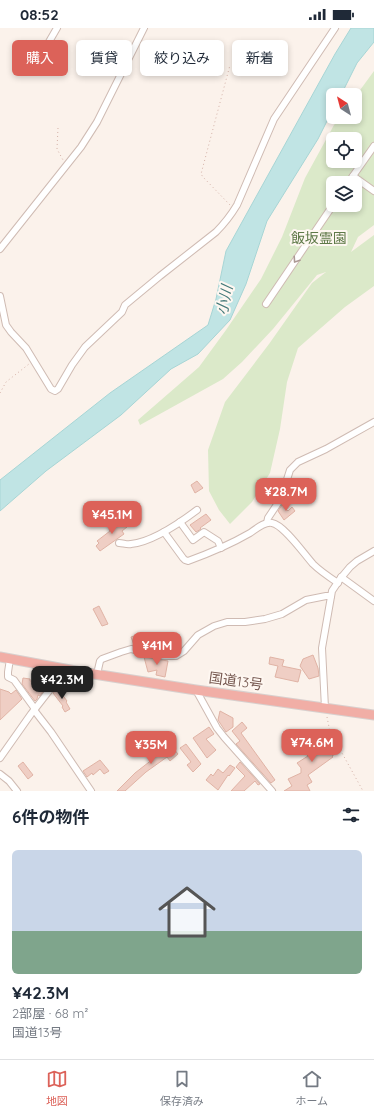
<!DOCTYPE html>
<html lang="ja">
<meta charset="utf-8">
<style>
:root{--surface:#fff;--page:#f6f6f7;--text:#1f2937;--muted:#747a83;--line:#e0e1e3;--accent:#dc6259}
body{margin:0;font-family:Quicksand,"Noto Sans JP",sans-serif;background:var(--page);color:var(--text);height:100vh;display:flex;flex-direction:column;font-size:15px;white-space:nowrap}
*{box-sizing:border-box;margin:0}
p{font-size:13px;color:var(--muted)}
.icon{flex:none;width:22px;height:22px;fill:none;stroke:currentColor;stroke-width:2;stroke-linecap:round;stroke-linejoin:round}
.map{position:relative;height:763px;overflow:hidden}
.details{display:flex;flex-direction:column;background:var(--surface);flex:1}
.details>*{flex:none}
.guide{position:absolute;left:12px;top:12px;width:350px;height:36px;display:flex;gap:8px}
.needle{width:26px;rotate:324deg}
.buttons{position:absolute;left:326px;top:60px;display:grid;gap:8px}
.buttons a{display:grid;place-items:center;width:36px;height:36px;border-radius:6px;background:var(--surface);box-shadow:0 2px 6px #0003;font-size:20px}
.price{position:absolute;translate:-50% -34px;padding:0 9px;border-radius:8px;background:var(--accent);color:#fff;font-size:13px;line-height:26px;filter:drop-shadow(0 1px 2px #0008)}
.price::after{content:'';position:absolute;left:50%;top:24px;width:12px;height:9px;margin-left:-6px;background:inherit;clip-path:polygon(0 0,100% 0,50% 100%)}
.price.on{background:#222;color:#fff}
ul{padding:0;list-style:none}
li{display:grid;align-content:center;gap:8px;height:212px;padding:0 12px}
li+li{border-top:1px solid var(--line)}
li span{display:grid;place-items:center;height:124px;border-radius:6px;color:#555}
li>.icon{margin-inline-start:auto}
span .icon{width:72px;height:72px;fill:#fffc;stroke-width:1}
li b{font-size:17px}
h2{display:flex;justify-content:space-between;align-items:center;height:48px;padding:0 12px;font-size:17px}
.pill{padding:0 14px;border-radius:6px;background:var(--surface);box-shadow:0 2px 6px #0003;font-size:14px;line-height:36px}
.pill.on{background:var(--accent);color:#fff}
.status{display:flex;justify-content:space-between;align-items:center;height:28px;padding:0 20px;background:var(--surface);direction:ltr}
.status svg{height:11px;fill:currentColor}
.tabs{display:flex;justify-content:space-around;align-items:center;height:56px;border-top:1px solid var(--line);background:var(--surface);font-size:11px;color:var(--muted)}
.tabs a{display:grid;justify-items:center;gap:2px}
.tabs .on{color:var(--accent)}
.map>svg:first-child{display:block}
</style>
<div class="status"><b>08:52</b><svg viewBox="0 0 49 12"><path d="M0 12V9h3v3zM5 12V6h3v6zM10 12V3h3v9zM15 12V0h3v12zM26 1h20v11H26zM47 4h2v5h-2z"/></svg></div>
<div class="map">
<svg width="374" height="763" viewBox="0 0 374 763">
<rect width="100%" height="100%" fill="#fbf2eb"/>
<path fill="#dbe9c9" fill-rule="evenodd" d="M374 43V197L358 209 351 224 374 207V258L345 279 298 320 287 354 280 401 270 445 252 474 230 496 219 482 209 463 208 422 225 374 269 316 312 255 326 244 317 247 273 301 242 334 223 351 140 397 138 392 199 339 226 302 261 251 282 209 305 150 334 97 340 89H355V69ZM333 111H355V133H333ZM333 155H355V177H333Z"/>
<path fill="#c0e4e4" stroke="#a7d5d5" d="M351 0H374V14L357 35 341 67H333V81L318 111 267 193 246 256 230 292 198 326 171 341 121 387 46 443 0 483V452L110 365 208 297 216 271 226 223 335 26Z"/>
<g fill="#efcec4" stroke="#e0b3a5">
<path d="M197 453 203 460 195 465 191 457Z"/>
<path d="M282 477 288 483 292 479 295 483 284 492 278 483Z"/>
<path d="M206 486 211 492 200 500 201 501 196 504 190 497Z"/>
<path d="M121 492 127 499 122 503 124 506 100 523 96 518 99 515 97 513 110 503 109 501Z"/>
<path d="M99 578 108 596 102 598 93 581Z"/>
<path d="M139 606 142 616 137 618 134 617 131 609Z"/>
<path d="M313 627 318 640 319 648 309 651 300 638 303 631Z"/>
<path d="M144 629 168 633 165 649 156 647 157 642 148 644Z"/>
<path d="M270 629 284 632 282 638 301 642 298 654 275 649 278 638 269 636Z"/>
<path d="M23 650 30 651V653H33L32 655 42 656V659H45L44 662 40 668 38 667 37 671 35 673 22 656Z"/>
<path d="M0 661 9 664 11 666 16 662 22 671 0 692Z"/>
<path d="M58 661 67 673 66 674 70 681 65 684 62 679 63 678 53 665Z"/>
<path d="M220 683 233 690V699L226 704 218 692Z"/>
<path d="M242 694 247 700 241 705 275 752 271 755 236 716 240 713 232 703Z"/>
<path d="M209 699 214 706 206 711 216 722 207 730 193 710Z"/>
<path d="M314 709 319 717 329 709 339 723 332 728 333 729 308 747 312 754 307 757 310 763H284L292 758 288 751 301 745V740L297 735 308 728 306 726H307L302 718Z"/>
<path d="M169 715 178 726 170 733 167 729 146 744 125 763H117L135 745 153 731 151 725 154 723 157 725Z"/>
<path d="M186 716 201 736 193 744 187 737 191 734 180 720Z"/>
<path d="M100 732 109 743 104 746 100 741 93 747 92 745 87 749 83 743Z"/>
<path d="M23 734 33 747 28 751 18 738Z"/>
<path d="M240 734 260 756 258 757 255 753 244 763H231L245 748 236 739Z"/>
<path d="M230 737 235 740 229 748 228 747 218 762 206 752 211 746 213 748 218 741 223 745Z"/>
</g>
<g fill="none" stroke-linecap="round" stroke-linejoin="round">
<g stroke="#cfbbb3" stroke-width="8">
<g id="minor">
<path d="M46 19 57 0"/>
<path d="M353 148 374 163"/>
<path d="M348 155 374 118"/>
<path d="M0 221 81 119 97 94 144 0"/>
<path d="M0 268 6 297 11 304 26 320 51 361 55 363 58 361 72 337 85 319 122 284 125 277 160 248 216 204C224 196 231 187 237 177L274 91 335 0"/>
<path d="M266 276 333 177"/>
<path d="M180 494 193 512 204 504 218 513 221 520"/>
<path d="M267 495 268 490 278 475 284 461 290 442 298 434 326 421 374 394"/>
<path d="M164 504 183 530 185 532 188 533C210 525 231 516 250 505 256 501 265 493 272 495 284 497 304 526 313 536 320 543 329 549 338 555"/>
<path d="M119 515C123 515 127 517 131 516 152 514 181 494 197 482"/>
<path d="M341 549 374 573"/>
<path d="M10 631 8 644V649L14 652 35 681"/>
<path d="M97 646 100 633 102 631 121 624 131 621 163 628H176L184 623 198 607 214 598 227 594H245L265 591 282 586 306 572 326 568H331"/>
<path d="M196 662 217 700 224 709 272 763"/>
<path d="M325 680 322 620 332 563 340 551 350 539 357 533 374 523"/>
<path d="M34 682 51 704 91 763"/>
<path d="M0 730 31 686 66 641"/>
<path d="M0 746 9 753 17 763"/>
</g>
</g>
<g stroke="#d8d0ce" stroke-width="11">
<path id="highway" d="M0 629 81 644 196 662 374 687"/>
</g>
<g stroke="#d4b1a7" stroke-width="1" stroke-dasharray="1 3" stroke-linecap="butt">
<path d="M58 100 57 121 63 132"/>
<path d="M230 177 203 149 201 146 230 37"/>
<path d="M0 365 6 354 29 336"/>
<path d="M327 689 330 704 342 725 363 763"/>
</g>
<use href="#minor" stroke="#fff" stroke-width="6"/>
<use href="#highway" stroke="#f1aea6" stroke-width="9"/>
</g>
<defs><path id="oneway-chevron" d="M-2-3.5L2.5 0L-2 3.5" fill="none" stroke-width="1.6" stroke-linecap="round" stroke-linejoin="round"/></defs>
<use stroke="#ac9a95" href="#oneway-chevron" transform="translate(296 232) rotate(124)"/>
<g text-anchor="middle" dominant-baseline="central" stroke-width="4" stroke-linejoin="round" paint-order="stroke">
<g font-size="14" fill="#5e7948" stroke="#fef7f1">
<text x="319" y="210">飯坂霊園</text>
</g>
<g font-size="14" fill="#75574f" stroke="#fef7f1">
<text transform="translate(236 653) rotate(8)">国道13号</text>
</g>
<g font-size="15" font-style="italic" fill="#437878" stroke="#fef7f1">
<text transform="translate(224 272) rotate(-79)">小川</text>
</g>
</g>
</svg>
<div class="buttons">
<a><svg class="needle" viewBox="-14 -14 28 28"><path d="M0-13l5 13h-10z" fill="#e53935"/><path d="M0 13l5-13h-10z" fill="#747a83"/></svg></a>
<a><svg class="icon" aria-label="locate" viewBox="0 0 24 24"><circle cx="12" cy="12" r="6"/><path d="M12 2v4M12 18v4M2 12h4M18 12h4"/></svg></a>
<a><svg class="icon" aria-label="layers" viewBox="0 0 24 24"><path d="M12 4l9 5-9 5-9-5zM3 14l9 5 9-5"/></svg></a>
</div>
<b class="price" style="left:286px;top:484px">¥28.7M</b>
<b class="price" style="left:112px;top:507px">¥45.1M</b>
<b class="price" style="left:157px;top:638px">¥41M</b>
<b class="price on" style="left:62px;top:672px">¥42.3M</b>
<b class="price" style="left:312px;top:735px">¥74.6M</b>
<b class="price" style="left:151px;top:737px">¥35M</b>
<div class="guide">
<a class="pill on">購入</a>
<a class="pill">賃貸</a>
<a class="pill">絞り込み</a>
<a class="pill">新着</a>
</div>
</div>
<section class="details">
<h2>6件の物件<svg class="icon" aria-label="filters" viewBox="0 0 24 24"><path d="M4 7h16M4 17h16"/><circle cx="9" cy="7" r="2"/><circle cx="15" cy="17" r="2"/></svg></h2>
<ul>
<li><span style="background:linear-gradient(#c9d6e8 65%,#7fa58c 0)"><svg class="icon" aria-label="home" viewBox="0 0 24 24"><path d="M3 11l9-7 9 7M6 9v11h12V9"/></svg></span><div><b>¥42.3M</b><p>2部屋 · 68 m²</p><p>国道13号</p></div></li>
</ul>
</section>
<nav class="tabs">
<a class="on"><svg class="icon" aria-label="map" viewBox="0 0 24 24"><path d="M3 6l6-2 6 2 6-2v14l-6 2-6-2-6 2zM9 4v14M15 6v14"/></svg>地図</a>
<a><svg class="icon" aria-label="saved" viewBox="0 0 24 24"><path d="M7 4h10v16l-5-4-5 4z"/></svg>保存済み</a>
<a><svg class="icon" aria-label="home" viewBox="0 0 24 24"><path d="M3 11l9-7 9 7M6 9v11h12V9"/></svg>ホーム</a>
</nav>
